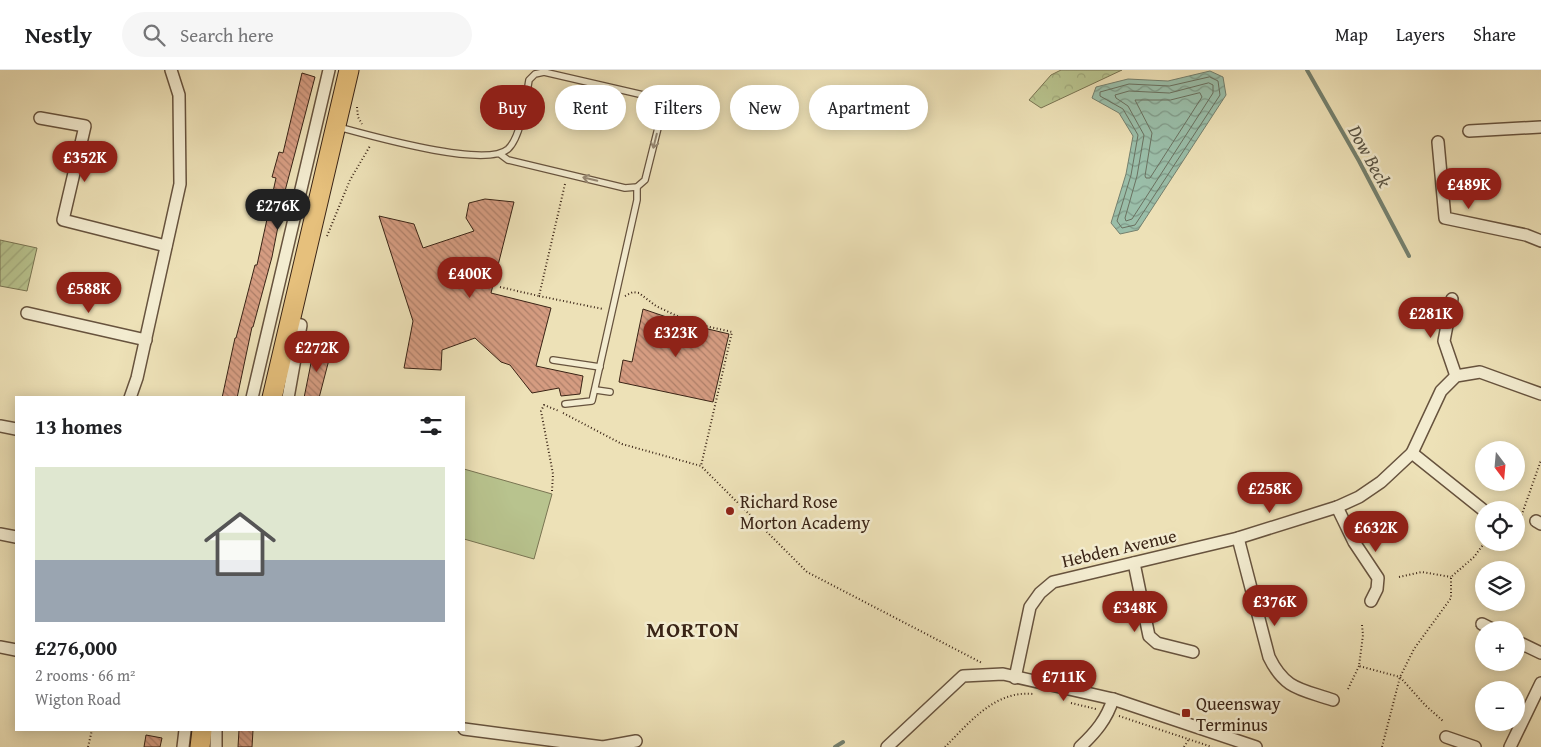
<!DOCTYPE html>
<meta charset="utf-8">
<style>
:root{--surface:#fff;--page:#f6f6f6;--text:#202124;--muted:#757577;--line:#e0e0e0;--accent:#8f2418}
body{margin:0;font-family:"Gentium Book Plus",serif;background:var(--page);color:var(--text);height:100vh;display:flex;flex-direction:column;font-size:19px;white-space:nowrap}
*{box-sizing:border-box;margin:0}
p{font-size:16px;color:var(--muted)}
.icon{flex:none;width:28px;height:28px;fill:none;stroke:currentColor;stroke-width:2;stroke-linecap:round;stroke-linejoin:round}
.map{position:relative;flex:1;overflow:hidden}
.sheet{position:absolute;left:15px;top:326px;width:450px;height:335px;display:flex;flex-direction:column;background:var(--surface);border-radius:0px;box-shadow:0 2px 12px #0003}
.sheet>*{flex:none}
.guide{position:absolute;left:480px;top:15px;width:475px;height:45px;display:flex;gap:10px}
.needle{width:32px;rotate:164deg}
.fabs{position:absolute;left:1475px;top:371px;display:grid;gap:10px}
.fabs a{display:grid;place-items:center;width:50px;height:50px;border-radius:50%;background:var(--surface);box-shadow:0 2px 12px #0003;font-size:25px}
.price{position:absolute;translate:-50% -42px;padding:0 11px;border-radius:18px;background:var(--accent);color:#fff;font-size:16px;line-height:32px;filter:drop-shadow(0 1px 2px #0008)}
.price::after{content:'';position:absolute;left:50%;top:30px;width:15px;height:11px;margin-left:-8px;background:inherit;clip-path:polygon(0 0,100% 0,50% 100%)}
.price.current{background:#222;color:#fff}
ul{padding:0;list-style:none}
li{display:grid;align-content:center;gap:10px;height:265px;padding:0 20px}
li span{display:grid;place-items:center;height:155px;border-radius:0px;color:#555}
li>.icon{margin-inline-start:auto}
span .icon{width:90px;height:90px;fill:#fffc;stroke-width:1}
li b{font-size:21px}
h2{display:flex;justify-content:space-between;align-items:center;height:60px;padding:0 20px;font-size:21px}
.tag{padding:0 18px;border-radius:22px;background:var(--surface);box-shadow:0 2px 12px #0003;font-size:18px;line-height:45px}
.tag.current{background:var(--accent);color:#fff}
header{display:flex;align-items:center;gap:30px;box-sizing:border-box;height:70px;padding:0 25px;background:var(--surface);border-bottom:1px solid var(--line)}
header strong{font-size:24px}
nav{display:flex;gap:28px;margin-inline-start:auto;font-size:18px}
.search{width:350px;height:45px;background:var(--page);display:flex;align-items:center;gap:12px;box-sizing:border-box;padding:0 18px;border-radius:28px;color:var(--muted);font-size:19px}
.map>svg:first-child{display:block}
</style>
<header>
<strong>Nestly</strong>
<div class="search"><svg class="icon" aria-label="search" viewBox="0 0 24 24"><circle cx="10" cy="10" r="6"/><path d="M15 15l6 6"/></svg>Search here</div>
<nav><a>Map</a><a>Layers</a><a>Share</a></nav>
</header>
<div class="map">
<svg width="1541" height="677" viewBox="0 0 1541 677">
<defs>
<pattern id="forest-crowns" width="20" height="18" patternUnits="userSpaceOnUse" patternTransform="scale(1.25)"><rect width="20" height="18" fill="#b8c38e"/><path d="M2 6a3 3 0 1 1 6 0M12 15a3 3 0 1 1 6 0" fill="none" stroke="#9fa77a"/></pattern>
<pattern id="garden-furrows" width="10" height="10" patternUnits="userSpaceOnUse" patternTransform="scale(1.25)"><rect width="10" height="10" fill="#b8c38e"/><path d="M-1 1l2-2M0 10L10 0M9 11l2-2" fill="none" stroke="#9fa77a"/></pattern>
<pattern id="water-waves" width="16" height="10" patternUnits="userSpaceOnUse" patternTransform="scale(1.25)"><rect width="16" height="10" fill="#9abea9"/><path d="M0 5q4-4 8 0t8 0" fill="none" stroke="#7f9a89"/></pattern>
<pattern id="building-back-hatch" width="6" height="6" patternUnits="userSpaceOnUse" patternTransform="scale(1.25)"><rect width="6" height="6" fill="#d59c81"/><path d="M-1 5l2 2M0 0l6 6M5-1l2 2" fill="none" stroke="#ae7f69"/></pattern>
</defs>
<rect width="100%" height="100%" fill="#ede1b7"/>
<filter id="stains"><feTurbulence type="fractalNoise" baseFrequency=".004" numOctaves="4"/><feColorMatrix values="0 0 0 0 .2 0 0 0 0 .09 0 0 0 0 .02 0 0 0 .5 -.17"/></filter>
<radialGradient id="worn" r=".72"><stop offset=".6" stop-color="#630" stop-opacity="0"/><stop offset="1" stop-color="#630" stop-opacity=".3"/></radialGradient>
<path fill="#b8c38e" stroke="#797452" d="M464 399 552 424 534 489 464 469Z"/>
<path fill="url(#forest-crowns)" stroke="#797452" d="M1061 0H1122L1041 38 1029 30 1051 5Z"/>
<path fill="url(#garden-furrows)" stroke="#797452" d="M0 170 37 178 27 221 0 216Z"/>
<path fill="url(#water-waves)" stroke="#74806e" d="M1210 1 1223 7 1226 25 1138 160 1120 164 1111 153 1126 104 1133 66 1119 43 1092 28 1096 17 1128 9 1168 11Z"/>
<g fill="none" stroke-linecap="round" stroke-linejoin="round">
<g stroke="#6a7160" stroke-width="1">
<path d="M1210 7 1218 11 1220 25 1135 155 1122 158 1117 151 1131 105 1138 65 1123 39 1100 26V22L1129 14 1169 16Z"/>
<path d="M1209 13 1213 15V23L1132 149 1126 151 1125 148 1137 106 1144 65 1128 36 1116 28 1115 25 1129 21 1169 23Z"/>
<path d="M1200 23 1202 27 1150 108H1146L1145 106 1152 63 1135 30H1170Z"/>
</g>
<g stroke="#74806e" stroke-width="4">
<path d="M1307 0 1359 91 1409 186"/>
<path d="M835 677 843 672"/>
</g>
</g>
<g fill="url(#building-back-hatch)" stroke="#3a2416">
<path d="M302 3 315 7 285 121 272 187 253 257H252L237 328H222L235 268H236L255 195H257L276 108 272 107 279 82 283 83Z"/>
<path d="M485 129 514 132 491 223 551 238 536 296 583 306 580 324 561 326 559 318 532 323 510 295 501 292 475 268 442 280 441 300 404 298 413 251 379 146 414 154 423 178 474 161 466 148 469 133Z"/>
<path d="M643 239 687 254 729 264 713 332 619 312 623 290 632 292Z"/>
<path d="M314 278 331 282 319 328H304Z"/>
<path d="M239 660H253L252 677H238Z"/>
<path d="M146 665 162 668 160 677H144Z"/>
</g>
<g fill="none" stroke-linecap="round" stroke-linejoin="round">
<g stroke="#67533e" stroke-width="8">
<g id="service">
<path d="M338 57C368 65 485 99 508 79 521 67 526 28 529 10L535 4 544 2 652 27 659 33 662 42 645 110 637 117 625 118 508 90 500 84"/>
<path d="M553 290 600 297"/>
<path d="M596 320 610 322"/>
<path d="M565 334 592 331 637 130V117"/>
</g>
</g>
<g stroke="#67533e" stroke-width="14">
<g id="minor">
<path d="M40 48 85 56 63 150 166 176"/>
<path d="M1469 61 1541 57"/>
<path d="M1438 72 1445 148 1526 165 1541 171"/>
<path d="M1452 229 1444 271 1456 306"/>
<path d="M27 243 146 270"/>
<path d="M130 328 137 308 180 114 179 25 171 0"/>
<path d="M252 328 329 0"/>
<path d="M288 328 301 255 289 253"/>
<path d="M0 356 16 359"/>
<path d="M1412 383 1482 439"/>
<path d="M1337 437 1354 472 1378 508 1377 519 1371 531"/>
<path d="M1536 451 1541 454"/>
<path d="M0 464 16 467"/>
<path d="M1238 468 1269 587C1285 620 1301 619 1333 630"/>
<path d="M1134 493 1149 566 1157 573 1193 582"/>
<path d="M1482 554 1494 560"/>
<path d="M1516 571 1541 583"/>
<path d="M0 577 16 580"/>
<path d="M1015 608 1030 537 1040 523 1053 512 1238 468 1337 437 1359 427 1381 412 1412 383 1441 321 1456 306 1480 302 1541 324"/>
<path d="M464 659 603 677 636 671"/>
<path d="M1446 667 1475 677"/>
<path d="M183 677 185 660"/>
<path d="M216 677V660"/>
<path d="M887 677 963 606 1003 604 1113 629 1256 677"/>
<path d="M1080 677C1095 663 1107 649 1113 629"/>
<path d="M1510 677 1541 613"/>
</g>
</g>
<g stroke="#3a2416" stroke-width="21">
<g id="primary">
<path d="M272 328 349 0"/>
<path d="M200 677 202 660"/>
</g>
</g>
<g stroke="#3a2416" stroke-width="2" stroke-dasharray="1 2.5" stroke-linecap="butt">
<path d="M357 37 358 47 362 54"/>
<path d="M327 166 350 110 370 76"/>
<path d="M500 217 539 226 565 114"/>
<path d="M539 226 603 239"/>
<path d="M625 226 633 222 639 223 656 236 692 253 732 262 701 396"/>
<path d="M563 343 622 374 701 396 807 502 982 593"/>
<path d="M552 421 553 404 541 341 544 335 559 341"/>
<path d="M1516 449 1521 447 1541 390"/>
<path d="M1399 507 1422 502 1451 507"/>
<path d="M1362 555 1363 565 1359 596 1400 607 1425 635 1443 651"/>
<path d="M1348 619 1359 596"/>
<path d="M1071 633 1096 639"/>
<path d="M1119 646 1212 677"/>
<path d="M88 677 92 660"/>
<path d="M945 677C969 653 995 620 1033 624"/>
<path d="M1184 677 1189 669"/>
<path d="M1382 677 1400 607 1414 579 1451 528V507L1474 487 1485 472"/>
</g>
<use href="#service" stroke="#f3ecd0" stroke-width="5.5"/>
<use href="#minor" stroke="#f3ecd0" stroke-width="11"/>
<use href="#primary" stroke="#e6c07c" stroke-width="19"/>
</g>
<defs><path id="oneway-shaft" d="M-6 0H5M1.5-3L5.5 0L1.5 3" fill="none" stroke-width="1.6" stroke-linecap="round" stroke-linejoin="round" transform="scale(1.25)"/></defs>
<g stroke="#968873">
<use href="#oneway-shaft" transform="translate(655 71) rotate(104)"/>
<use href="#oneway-shaft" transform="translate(590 109) rotate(-167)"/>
</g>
<g fill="#8f2418" stroke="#f3ecd0" stroke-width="2">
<circle cx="730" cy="441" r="5"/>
<rect x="1181" y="638" width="10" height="10" rx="2.5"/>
</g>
<g text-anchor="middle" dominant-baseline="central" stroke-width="5" stroke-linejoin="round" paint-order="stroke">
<g font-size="18" fill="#3a2416" stroke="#f3ecd0" text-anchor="start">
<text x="740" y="431">Richard Rose<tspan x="740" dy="21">Morton Academy</tspan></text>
<text x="1196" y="633">Queensway<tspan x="1196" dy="21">Terminus</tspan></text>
</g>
<g font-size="18" fill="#3a2416" stroke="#f3ecd0">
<text transform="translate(1119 478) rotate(-13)">Hebden Avenue</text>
</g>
<g font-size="19" font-style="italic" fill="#575242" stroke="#f3ecd0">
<text transform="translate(1370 86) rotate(61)">Dow Beck</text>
</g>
<g font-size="22" font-weight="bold" letter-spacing="1" fill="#3a2416" stroke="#f3ecd0">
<text x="693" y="559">MORTON</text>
</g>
</g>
<rect width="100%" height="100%" filter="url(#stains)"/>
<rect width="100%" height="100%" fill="url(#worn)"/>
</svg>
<div class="fabs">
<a><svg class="needle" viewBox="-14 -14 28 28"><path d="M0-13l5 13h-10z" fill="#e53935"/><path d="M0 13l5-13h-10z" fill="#757577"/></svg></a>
<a><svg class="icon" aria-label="locate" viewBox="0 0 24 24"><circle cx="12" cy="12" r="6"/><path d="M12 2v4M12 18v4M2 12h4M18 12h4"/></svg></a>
<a><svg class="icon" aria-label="layers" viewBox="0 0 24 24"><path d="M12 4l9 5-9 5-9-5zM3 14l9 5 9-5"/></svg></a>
<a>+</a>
<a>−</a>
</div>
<b class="price" style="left:85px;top:113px">£352K</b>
<b class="price" style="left:1469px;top:140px">£489K</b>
<b class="price current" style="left:278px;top:161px">£276K</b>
<b class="price" style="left:470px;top:229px">£400K</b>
<b class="price" style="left:89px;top:244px">£588K</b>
<b class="price" style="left:1431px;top:269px">£281K</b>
<b class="price" style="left:676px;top:288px">£323K</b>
<b class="price" style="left:317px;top:303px">£272K</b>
<b class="price" style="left:1270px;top:444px">£258K</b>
<b class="price" style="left:1376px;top:483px">£632K</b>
<b class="price" style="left:1275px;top:557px">£376K</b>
<b class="price" style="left:1135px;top:563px">£348K</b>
<b class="price" style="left:1064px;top:632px">£711K</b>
<div class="guide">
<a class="tag current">Buy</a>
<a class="tag">Rent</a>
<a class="tag">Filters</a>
<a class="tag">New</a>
<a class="tag">Apartment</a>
</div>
<section class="sheet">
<h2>13 homes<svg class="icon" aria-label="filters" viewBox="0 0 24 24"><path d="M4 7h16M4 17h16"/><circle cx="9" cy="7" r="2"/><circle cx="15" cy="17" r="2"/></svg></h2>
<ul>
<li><span style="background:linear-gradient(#dfe7d0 60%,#9aa5b1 0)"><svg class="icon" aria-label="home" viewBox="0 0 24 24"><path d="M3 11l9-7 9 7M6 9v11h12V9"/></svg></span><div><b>£276,000</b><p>2 rooms · 66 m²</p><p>Wigton Road</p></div></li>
</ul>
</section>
</div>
